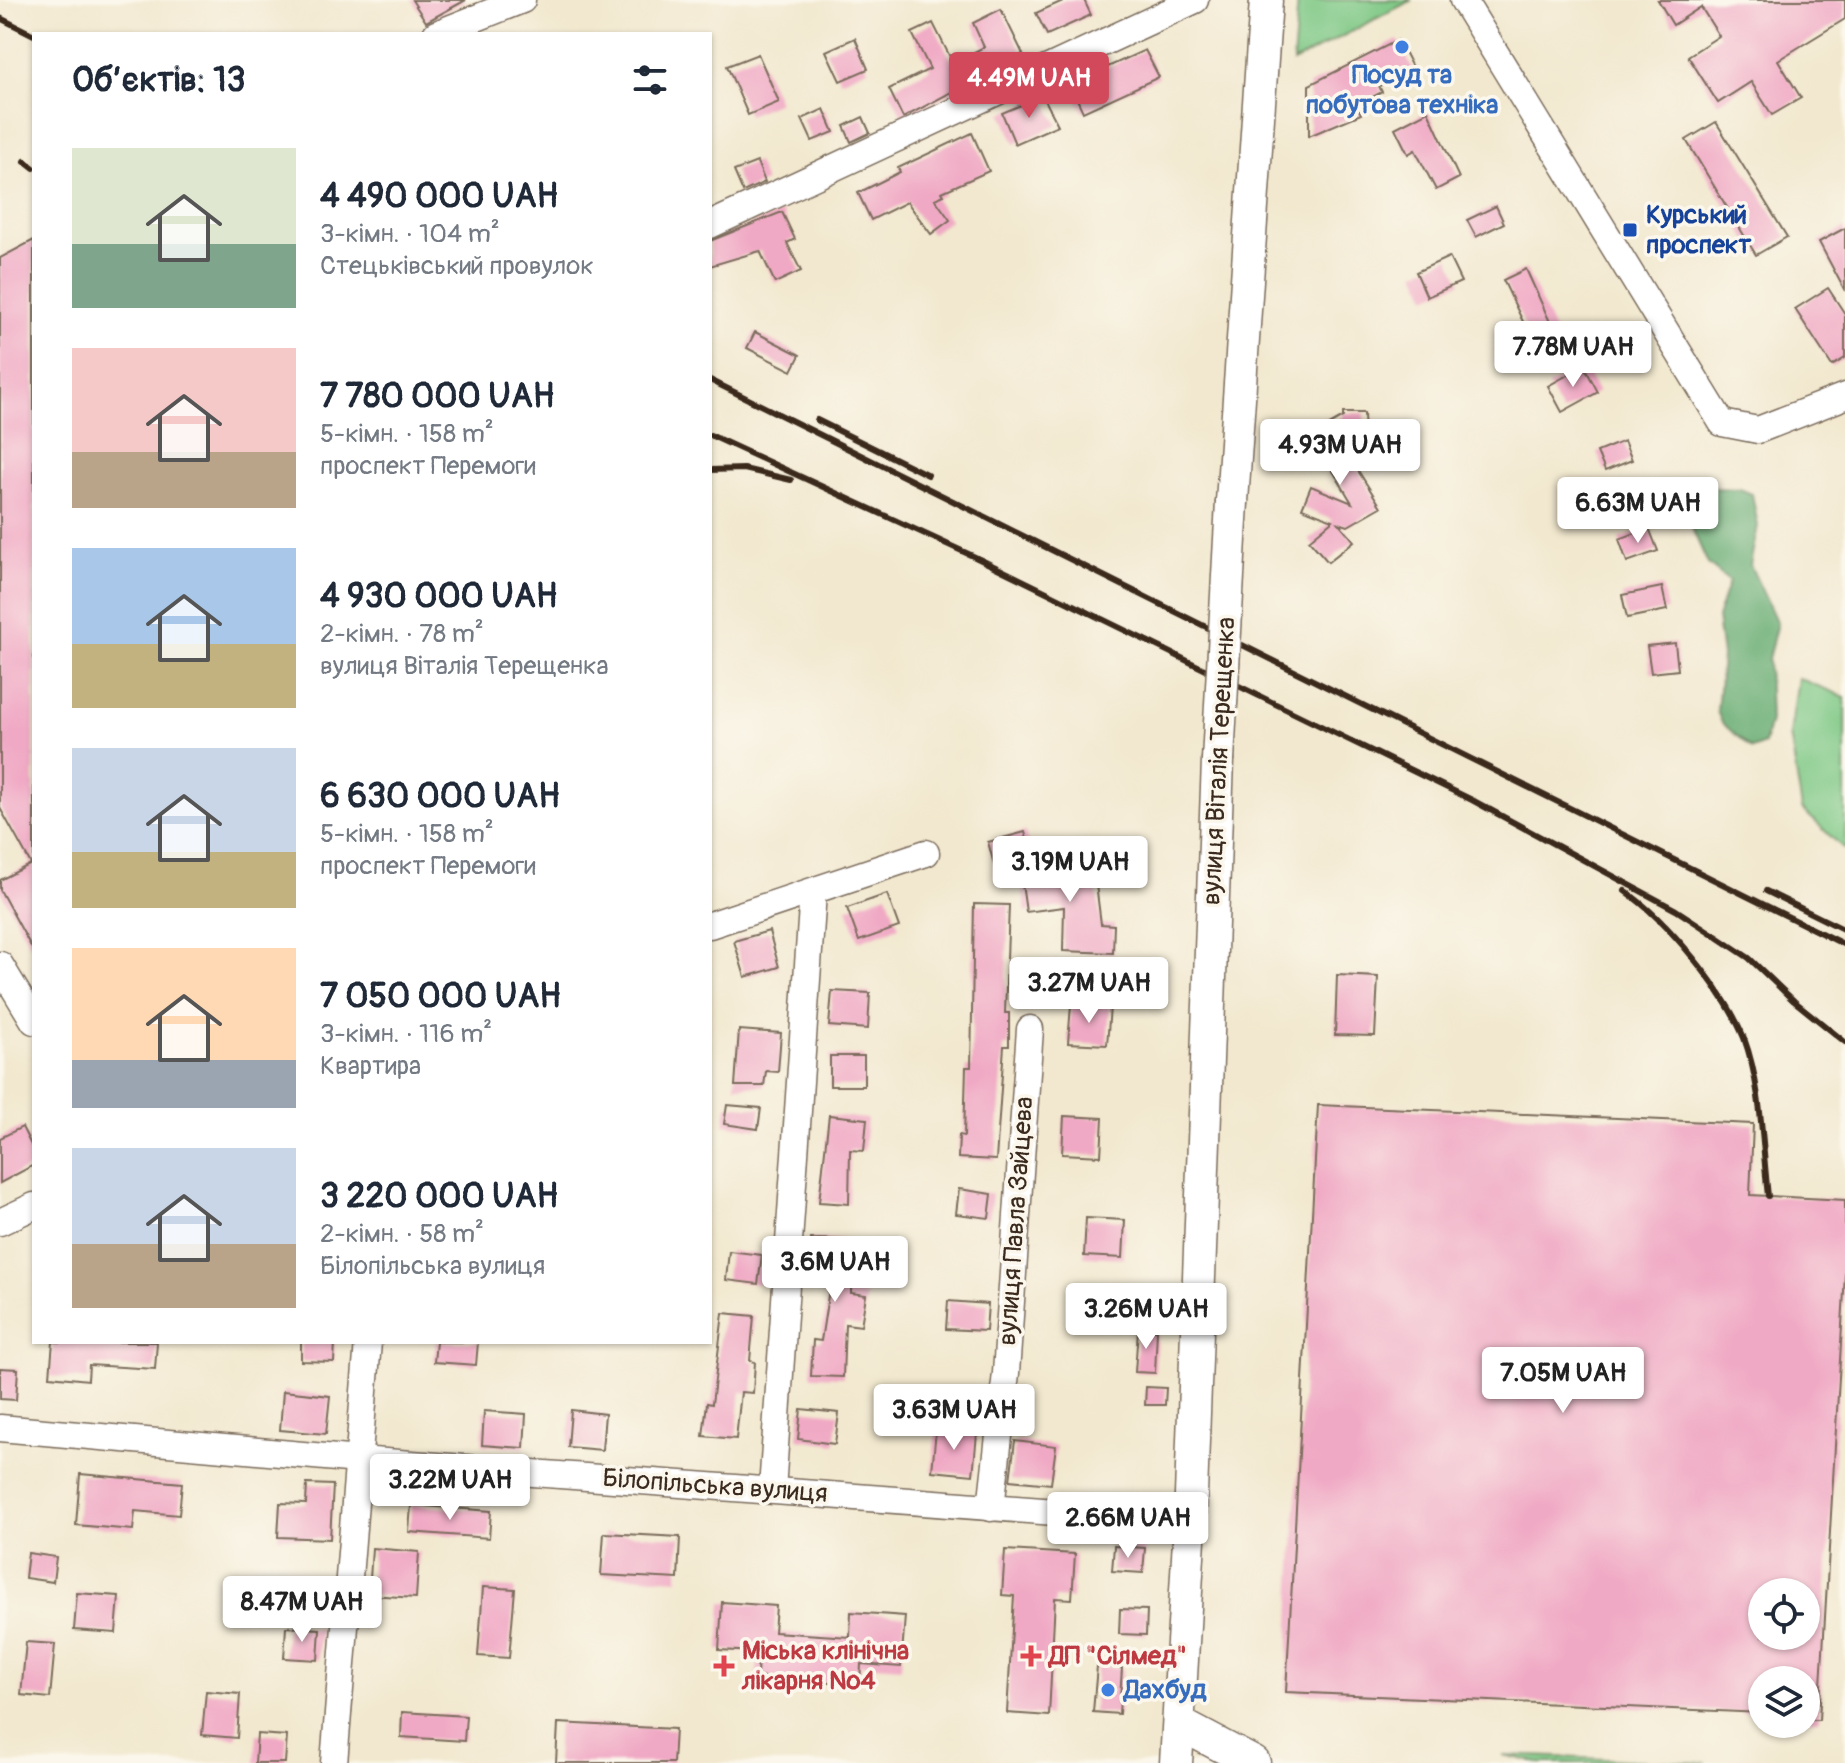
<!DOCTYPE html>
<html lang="uk">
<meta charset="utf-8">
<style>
:root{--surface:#fff;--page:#f6f6f7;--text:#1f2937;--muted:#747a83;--accent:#d1495b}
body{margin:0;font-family:Pangolin,sans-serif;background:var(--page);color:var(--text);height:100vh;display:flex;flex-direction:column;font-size:30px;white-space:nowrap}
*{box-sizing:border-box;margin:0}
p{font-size:26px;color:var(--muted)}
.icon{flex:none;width:44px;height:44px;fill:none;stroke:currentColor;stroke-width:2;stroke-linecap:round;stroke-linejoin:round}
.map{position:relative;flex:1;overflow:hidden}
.details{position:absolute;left:32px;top:32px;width:680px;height:1312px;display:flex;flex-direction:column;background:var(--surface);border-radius:0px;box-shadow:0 2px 6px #0004}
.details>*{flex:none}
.fabs{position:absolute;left:1748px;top:1578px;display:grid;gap:16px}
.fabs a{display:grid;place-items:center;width:72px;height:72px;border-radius:50%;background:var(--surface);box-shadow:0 2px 6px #0004;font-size:40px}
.price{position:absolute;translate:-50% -68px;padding:0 18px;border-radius:8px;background:#fff;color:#222;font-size:26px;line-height:52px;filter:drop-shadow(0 2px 4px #0008)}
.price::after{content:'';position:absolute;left:50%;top:48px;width:24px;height:18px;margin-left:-12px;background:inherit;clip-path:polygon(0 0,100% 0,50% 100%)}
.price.active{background:var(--accent);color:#fff}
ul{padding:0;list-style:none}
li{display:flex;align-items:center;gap:24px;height:200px;padding:0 40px}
li span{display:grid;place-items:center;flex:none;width:224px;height:160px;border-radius:0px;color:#555}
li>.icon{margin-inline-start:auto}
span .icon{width:96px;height:96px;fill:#fffc;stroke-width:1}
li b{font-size:34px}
h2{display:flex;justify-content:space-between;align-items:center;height:96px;padding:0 40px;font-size:34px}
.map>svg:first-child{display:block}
</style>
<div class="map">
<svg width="1845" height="1763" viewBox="0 0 1845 1763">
<rect width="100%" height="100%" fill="#fbf7ec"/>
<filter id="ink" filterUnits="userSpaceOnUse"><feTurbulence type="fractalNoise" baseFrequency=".0125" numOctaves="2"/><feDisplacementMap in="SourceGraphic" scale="16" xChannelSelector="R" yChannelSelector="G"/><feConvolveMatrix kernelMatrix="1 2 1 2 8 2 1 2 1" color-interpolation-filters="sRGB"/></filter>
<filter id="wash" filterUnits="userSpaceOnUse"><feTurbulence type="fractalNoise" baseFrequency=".006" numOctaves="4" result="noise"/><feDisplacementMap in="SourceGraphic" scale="32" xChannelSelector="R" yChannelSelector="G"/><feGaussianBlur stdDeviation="1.8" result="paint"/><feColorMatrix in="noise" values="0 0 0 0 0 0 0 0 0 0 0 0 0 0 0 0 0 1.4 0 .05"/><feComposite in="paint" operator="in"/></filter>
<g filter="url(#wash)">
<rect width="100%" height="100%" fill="#f2e8cf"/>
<g fill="#7dc784" stroke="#5c7851" stroke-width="2">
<path d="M1298 0H1412L1293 62Z"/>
<path d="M1798 678 1845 697V850L1802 809 1790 735Z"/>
<path d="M1503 1755 1707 1763H1539Z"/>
</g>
<path fill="#66ac72" stroke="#506b48" stroke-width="2" d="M1713 488 1740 489 1752 494 1758 526 1750 565 1777 623 1768 659 1770 721 1764 744 1752 749 1722 723 1717 711 1722 656 1717 618 1729 581 1708 564 1686 515 1690 502Z"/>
<g id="blocks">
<g fill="#f0a9c4" fill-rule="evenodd">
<path d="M412 0H466L426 22Z"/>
<path d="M1065 0H1084L1091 15 1047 35 1036 13Z"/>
<path d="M1658 0H1845V19L1778 60 1801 98 1772 115 1751 82 1718 103 1688 56 1719 36 1701 7 1673 25Z"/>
<path d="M1001 9 1023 54 903 118 889 89 930 69 912 33 933 23 953 63 984 47 973 23Z"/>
<path d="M855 38 868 69 840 81 826 51Z"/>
<path d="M1398 40 1413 69 1379 86 1382 92 1357 105 1361 114 1309 136V85Z"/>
<path d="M1145 50 1159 77 1083 112 1070 84Z"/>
<path d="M758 54 779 102 748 115 727 66Z"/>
<path d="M1043 96 1058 125 1015 144 1002 113Z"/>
<path d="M824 109 834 132 812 141 802 119Z"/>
<path d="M1428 111 1459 178 1436 190 1415 150 1408 154 1395 128Z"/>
<path d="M863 117 870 133 851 142 844 126Z"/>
<path d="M1716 122 1787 237 1756 255 1686 140Z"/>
<path d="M972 133 989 171 942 192 944 195 935 199 950 220 931 234 907 202 871 220 858 193 900 172 898 168Z"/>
<path d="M757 162 765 182 743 192 734 171Z"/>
<path d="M1496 206 1504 223 1476 237 1467 220Z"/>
<path d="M782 212 795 239 787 243 801 271 775 283 760 251 710 266V241Z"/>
<path d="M1845 228V291L1819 242Z"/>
<path d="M34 240V952L0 890V880L31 864 0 808V258Z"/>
<path d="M1449 257 1461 282 1427 297 1416 272Z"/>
<path d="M1526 269 1560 344 1535 355 1524 332 1527 330 1503 280Z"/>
<path d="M1828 288 1845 314V358L1832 366 1795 309Z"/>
<path d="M755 332 800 355 792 371 747 348Z"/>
<path d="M1584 366 1598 392 1562 412 1548 386Z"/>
<path d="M1343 413H1364L1365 439H1338L1381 507 1348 526 1339 523 1354 541 1328 562 1309 540 1333 520 1302 508 1311 486 1352 503 1314 439H1305L1343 417Z"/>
<path d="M1624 441 1632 460 1605 471 1597 452Z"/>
<path d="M1649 528 1658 551 1627 562 1619 539Z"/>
<path d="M1662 587 1667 610 1627 618 1622 595Z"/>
<path d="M1675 643 1678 670 1651 673 1647 646Z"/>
<path d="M1025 832 1032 858 995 868 988 842Z"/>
<path d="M1093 861 1101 924 1114 925 1113 953 1063 951 1064 907 1026 912 1020 870Z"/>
<path d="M887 894 899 927 859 941 847 908Z"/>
<path d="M974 904 1009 905 1005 1013H1009V1046H1004L996 1160 958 1158 959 1135 964 1136 966 1067H971Z"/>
<path d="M769 931 779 967 745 977 734 941Z"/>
<path d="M1337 975 1378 977 1375 1036 1335 1035Z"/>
<path d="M832 991 870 993 868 1029 829 1026Z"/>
<path d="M1071 1005 1110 1007 1107 1045 1068 1043Z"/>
<path d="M739 1030 781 1033 778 1072 766 1071 764 1086H735Z"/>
<rect x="830" y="1056" width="34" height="30"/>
<path d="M727 1105 761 1108 758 1129 724 1124Z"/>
<path d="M1318 1105 1753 1124 1750 1195 1845 1200V1274L1819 1720H1806V1680H1762V1713L1286 1692ZM1762 1592H1806V1636H1762Z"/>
<path d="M829 1115 867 1119 864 1151 850 1150 849 1204 819 1202Z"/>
<path d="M1064 1116 1103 1118 1101 1156 1062 1154Z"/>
<path d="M22 1127 34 1151V1165L0 1183V1138Z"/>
<path d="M959 1189 992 1194 989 1218 956 1214Z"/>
<path d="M1086 1218 1125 1220 1123 1258 1084 1256Z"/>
<path d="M811 1239 852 1240 851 1293 866 1295 861 1326 845 1324 843 1377 811 1376 813 1340 821 1341 831 1276H810Z"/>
<path d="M729 1251 762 1255 758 1284 726 1280Z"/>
<path d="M948 1301 988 1304 986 1331 946 1329Z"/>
<path d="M723 1313 754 1316 750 1361 755 1362 753 1393 741 1392 736 1439 703 1436 707 1403 712 1404Z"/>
<path d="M1138 1329 1157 1330 1155 1373 1135 1372Z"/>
<path d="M53 1342H157L155 1369 89 1365 88 1380 50 1376Z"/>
<path d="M301 1342H335L334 1362 301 1361Z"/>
<path d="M436 1342H478L476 1365 434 1362Z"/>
<path d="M0 1368 18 1369 16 1400 0 1399Z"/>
<path d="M1146 1387 1166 1388 1165 1405H1145Z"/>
<path d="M283 1391 330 1396 326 1434 280 1430Z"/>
<path d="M801 1409 839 1413 835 1444 798 1439Z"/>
<path d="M571 1410 605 1414 602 1450 568 1447Z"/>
<path d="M484 1411 526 1414 524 1448 482 1445Z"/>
<path d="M936 1430 977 1434 973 1475 932 1471Z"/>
<path d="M1015 1441 1056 1446 1051 1484 1010 1480Z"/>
<path d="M80 1474 182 1483 179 1515 135 1511 133 1530 76 1525Z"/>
<path d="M307 1484 333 1485 330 1539 278 1537 280 1503 306 1504Z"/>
<path d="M411 1505 491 1511 489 1538 409 1532Z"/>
<path d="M604 1533 680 1537 678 1579 601 1575Z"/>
<path d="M1114 1546 1145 1548 1143 1573 1112 1571Z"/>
<path d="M372 1548 419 1552 416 1598 369 1595Z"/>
<path d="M1005 1550 1075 1554 1072 1599 1055 1598 1049 1716 1007 1713 1014 1596 1002 1595Z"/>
<path d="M28 1553 56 1557 53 1582 25 1578Z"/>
<path d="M483 1587 515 1589 509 1658 478 1656Z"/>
<path d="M77 1593 119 1596 116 1633 74 1630Z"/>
<path d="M722 1602 776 1606 774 1632 850 1637 851 1612 905 1616 901 1667 861 1664 860 1684 757 1677 758 1652 719 1650Z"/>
<path d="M1120 1609 1147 1610 1146 1635 1119 1634Z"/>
<path d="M286 1627 320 1629 318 1660 284 1658Z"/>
<path d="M26 1642 55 1644 50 1698 21 1695Z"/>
<path d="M1097 1666 1122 1668 1119 1714 1093 1712Z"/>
<path d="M206 1691 240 1694 237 1738 202 1735Z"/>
<path d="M402 1712 466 1716 464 1741 401 1737Z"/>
<path d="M558 1723 675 1729 673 1763H556Z"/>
<path d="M257 1734 287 1736 285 1763H255Z"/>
</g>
</g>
</g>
<g filter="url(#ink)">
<use href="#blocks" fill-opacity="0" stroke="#7b6c5c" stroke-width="2"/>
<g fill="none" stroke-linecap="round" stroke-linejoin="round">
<g stroke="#7b6c5c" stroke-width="29">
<g id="minor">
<path d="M1463 0 1722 423 1758 430 1845 396"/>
<path d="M436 34 522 0"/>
<path d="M710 225 1195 0"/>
<path d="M710 925 926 853"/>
<path d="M0 965 34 1021"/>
<path d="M0 1222 34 1206"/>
<path d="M0 1428 359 1460 1190 1522"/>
<path d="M772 1490 813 892"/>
<path d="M991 1508 1006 1373 1030 1029"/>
<path d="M334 1763 368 1342"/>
</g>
</g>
<g stroke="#7b6c5c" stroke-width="35">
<g id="major">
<path d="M1232 502 1266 0"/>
<path d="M1180 1724 1254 1763"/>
<path d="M1176 1763 1190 1522 1218 760"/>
</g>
</g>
<use href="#minor" stroke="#fff" stroke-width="26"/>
<use href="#major" stroke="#fff" stroke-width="32"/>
<g stroke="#3b2a1e" stroke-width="6">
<path d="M0 18 34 35"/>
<path d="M25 161 34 168"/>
<path d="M710 380 1845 945"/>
<path d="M817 420 928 475"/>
<path d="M710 435 975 557 1472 800 1676 910 1713 934 1749 958 1794 1001 1845 1042"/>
<path d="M710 470 744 469 791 480"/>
<path d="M1625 891C1667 920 1725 991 1744 1038 1762 1087 1762 1145 1768 1196"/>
<path d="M1766 891 1845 930"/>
</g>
<g stroke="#7b6c5c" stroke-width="35" stroke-linecap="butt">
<path id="major-bridge" d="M1218 760 1232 502"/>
</g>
<use href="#major-bridge" stroke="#fff" stroke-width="32"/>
</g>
</g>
<g fill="#3f7fe0" stroke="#fbf7ec" stroke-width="3">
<circle cx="1402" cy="47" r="8"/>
<circle cx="1108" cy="1690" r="8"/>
</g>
<rect fill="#1a4fb4" stroke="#fbf7ec" stroke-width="3" x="1622" y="222" width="16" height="16" rx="4"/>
<g fill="#e0444e" stroke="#fbf7ec" stroke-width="3">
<path d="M1027 1644h8v8h8v8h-8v8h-8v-8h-8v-8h8z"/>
<path d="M720 1654h8v8h8v8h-8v8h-8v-8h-8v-8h8z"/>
</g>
<g text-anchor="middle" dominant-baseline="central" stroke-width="7" stroke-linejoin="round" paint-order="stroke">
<g font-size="26" font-weight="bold" fill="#366cbe" stroke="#fbf7ec">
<text x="1402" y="75">Посуд та<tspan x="1402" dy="30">побутова техніка</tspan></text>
<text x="1124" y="1690" text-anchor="start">Дахбуд</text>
</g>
<g font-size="26" font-weight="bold" fill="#164399" stroke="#fbf7ec" text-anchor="start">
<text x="1646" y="215">Курський<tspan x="1646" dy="30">проспект</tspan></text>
</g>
<g font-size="26" fill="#3b2a1e" stroke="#fbf7ec">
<text transform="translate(1219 761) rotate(-87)">вулиця Віталія Терещенка</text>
<text transform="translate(1016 1221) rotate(-86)">вулиця Павла Зайцева</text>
<text transform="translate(715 1486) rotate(4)">Білопільська вулиця</text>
</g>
<g font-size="26" font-weight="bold" fill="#be3a42" stroke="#fbf7ec" text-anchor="start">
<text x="742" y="1651">Міська клінічна<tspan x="742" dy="30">лікарня №4</tspan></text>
<text x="1049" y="1656">ДП "Сілмед"</text>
</g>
</g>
</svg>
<div class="fabs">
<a><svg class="icon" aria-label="locate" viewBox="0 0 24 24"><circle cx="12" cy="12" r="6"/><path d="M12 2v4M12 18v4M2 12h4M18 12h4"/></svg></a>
<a><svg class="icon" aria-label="layers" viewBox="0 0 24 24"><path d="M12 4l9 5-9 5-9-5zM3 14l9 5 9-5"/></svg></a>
</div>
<b class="price active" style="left:1029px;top:120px">4.49M UAH</b>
<b class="price" style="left:1573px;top:389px">7.78M UAH</b>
<b class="price" style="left:1340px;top:487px">4.93M UAH</b>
<b class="price" style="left:1638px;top:545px">6.63M UAH</b>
<b class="price" style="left:1070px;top:904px">3.19M UAH</b>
<b class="price" style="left:1089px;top:1025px">3.27M UAH</b>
<b class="price" style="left:835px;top:1304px">3.6M UAH</b>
<b class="price" style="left:1146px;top:1351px">3.26M UAH</b>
<b class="price" style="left:1563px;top:1415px">7.05M UAH</b>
<b class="price" style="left:954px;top:1452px">3.63M UAH</b>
<b class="price" style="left:450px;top:1522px">3.22M UAH</b>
<b class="price" style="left:1128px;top:1560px">2.66M UAH</b>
<b class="price" style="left:302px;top:1644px">8.47M UAH</b>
<section class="details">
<h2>Об’єктів: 13<svg class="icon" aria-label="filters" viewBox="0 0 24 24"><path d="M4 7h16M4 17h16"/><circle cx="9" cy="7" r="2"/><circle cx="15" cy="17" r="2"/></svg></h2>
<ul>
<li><span style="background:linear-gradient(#dfe7d0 60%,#7fa58c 0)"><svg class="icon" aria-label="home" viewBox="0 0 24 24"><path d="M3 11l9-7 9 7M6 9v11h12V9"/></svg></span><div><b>4 490 000 UAH</b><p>3-кімн. · 104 m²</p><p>Стецьківський провулок</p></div></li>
<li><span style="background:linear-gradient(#f6c9c9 65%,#b9a48a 0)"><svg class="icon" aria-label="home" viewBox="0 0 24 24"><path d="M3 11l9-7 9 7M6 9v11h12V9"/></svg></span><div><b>7 780 000 UAH</b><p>5-кімн. · 158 m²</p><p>проспект Перемоги</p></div></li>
<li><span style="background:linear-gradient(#a9c7e8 60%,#c2b280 0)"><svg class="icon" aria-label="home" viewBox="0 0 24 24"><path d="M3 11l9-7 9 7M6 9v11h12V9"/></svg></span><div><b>4 930 000 UAH</b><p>2-кімн. · 78 m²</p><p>вулиця Віталія Терещенка</p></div></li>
<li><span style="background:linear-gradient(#c9d6e8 65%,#c2b280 0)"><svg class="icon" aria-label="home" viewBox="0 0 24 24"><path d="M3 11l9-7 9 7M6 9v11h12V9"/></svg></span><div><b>6 630 000 UAH</b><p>5-кімн. · 158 m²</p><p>проспект Перемоги</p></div></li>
<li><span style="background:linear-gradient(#ffd9b3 70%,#9aa5b1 0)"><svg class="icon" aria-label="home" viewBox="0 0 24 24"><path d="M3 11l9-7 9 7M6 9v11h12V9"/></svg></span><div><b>7 050 000 UAH</b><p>3-кімн. · 116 m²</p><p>Квартира</p></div></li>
<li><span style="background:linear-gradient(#c9d6e8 60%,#b9a48a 0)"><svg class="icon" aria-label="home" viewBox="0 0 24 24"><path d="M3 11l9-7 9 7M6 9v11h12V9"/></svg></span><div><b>3 220 000 UAH</b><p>2-кімн. · 58 m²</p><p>Білопільська вулиця</p></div></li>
</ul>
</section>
</div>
